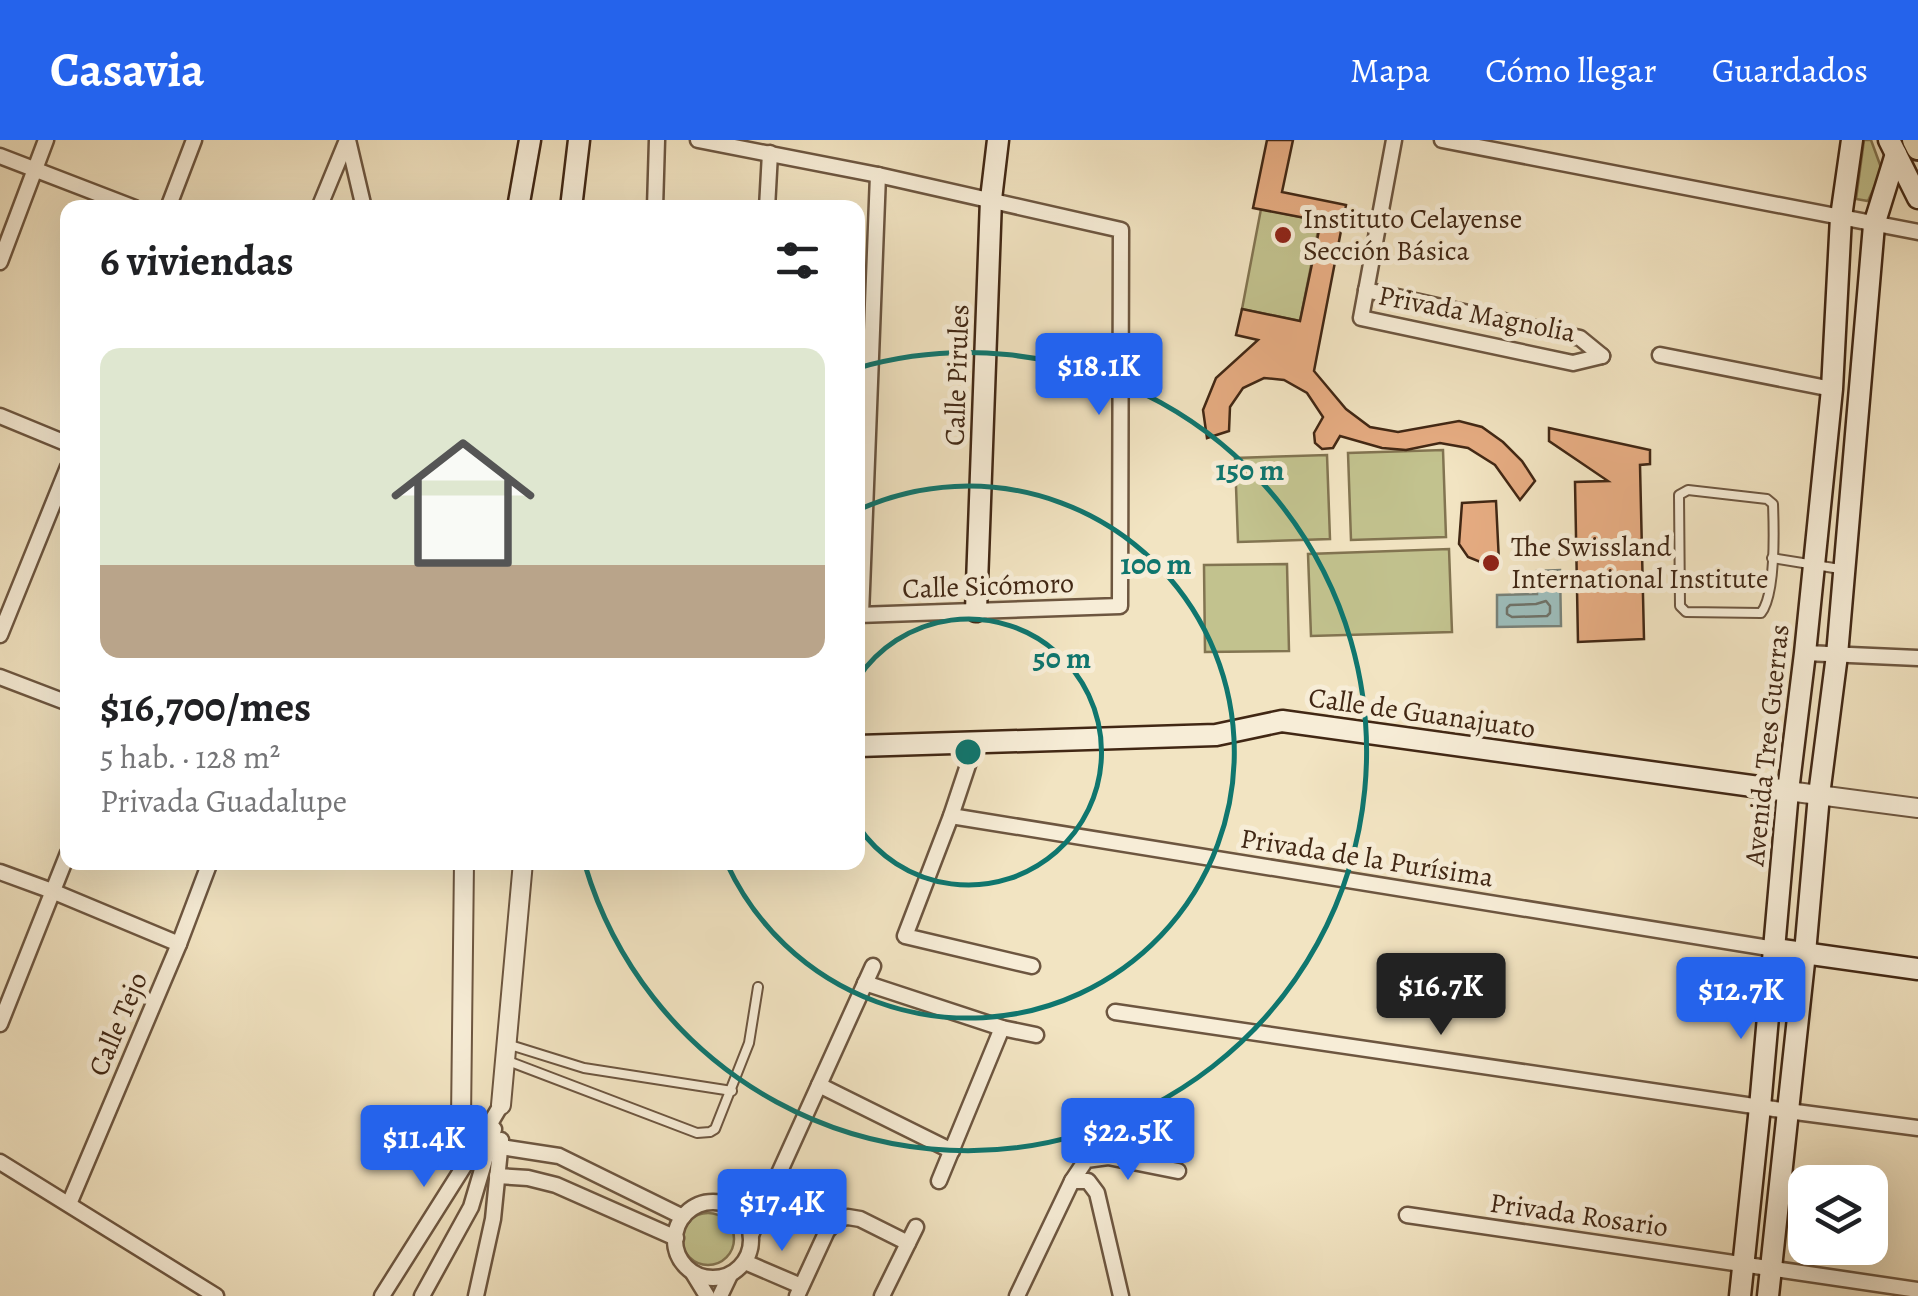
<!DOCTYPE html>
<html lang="es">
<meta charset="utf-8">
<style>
:root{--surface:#fff;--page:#f6f6f6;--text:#202124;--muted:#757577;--line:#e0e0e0;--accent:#2563eb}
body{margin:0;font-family:Alegreya,serif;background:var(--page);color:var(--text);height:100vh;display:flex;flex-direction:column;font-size:38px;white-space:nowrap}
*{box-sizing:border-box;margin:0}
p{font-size:32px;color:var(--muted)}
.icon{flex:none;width:55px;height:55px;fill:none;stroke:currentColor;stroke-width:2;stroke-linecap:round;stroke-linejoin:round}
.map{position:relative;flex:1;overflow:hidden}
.drawer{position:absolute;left:60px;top:60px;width:805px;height:670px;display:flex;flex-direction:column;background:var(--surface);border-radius:20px;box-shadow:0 10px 40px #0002}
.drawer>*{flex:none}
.buttons{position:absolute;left:1788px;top:1025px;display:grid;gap:20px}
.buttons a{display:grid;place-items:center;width:100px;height:100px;border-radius:20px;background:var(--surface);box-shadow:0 10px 40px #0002;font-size:50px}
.price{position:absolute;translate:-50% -85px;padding:0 22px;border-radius:10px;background:var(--accent);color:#fff;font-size:32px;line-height:65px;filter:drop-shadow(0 2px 5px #0008)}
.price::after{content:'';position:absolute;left:50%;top:60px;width:30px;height:22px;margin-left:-15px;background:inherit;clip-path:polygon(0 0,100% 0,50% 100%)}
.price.on{background:#222;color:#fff}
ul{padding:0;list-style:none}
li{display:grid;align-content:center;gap:20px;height:530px;padding:0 40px}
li+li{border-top:2px solid var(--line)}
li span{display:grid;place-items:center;height:310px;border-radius:20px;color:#555}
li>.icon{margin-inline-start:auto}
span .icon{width:180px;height:180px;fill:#fffc;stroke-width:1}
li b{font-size:42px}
h2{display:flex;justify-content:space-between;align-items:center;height:120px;padding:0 40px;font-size:42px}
header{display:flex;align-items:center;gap:60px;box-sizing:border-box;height:140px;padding:0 50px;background:var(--accent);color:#fff}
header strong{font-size:48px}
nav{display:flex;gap:55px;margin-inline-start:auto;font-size:35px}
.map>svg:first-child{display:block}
</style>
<header>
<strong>Casavia</strong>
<nav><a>Mapa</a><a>Cómo llegar</a><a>Guardados</a></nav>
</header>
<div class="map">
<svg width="1918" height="1156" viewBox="0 0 1918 1156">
<rect width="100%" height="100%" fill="#f2e4c2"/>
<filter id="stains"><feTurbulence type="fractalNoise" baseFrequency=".002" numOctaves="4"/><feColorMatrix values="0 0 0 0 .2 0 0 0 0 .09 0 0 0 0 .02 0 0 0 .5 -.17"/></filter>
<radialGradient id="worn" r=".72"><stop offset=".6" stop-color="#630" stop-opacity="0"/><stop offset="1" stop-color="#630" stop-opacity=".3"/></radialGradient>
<g fill="#c2c28e" stroke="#827451" stroke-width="2.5">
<path d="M1864 0H1871L1882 30 1868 61 1856 59Z"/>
<path d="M1261 69 1320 81 1300 181 1242 169Z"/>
<path d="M1443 310 1446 397 1351 400 1348 313Z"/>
<path d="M1327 315 1330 399 1238 402 1235 318Z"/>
<path d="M1449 409 1452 492 1311 496 1308 414Z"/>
<path d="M1287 424 1289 511 1205 512 1204 425Z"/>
<circle cx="708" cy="1099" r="26"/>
</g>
<path fill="#9dbdbb" stroke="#788178" stroke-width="2.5" d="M1560 430 1561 486 1497 487V455L1537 454V431Z"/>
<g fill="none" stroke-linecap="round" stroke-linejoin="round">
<path stroke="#6f7268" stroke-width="2.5" d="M1546 461 1550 466V473L1547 476 1512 477 1507 474V468L1510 465 1536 464Z"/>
</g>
<g fill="#e6ac82" stroke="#412714" stroke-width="2.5">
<path d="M1267 0H1293L1282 52 1346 65 1314 231 1346 269 1370 287 1398 292 1459 281 1482 287 1503 302 1522 321 1535 341 1520 360 1495 325 1468 308 1440 303 1406 310 1382 308 1340 296 1333 308 1322 309 1315 303 1314 293 1323 277 1307 253 1284 240 1264 238 1243 248 1230 267 1229 291 1207 298 1203 270 1216 238 1258 200 1236 195 1242 169 1300 181 1321 81 1253 68Z"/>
<path d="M1549 288 1650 310V324L1640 325 1644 499 1578 502 1575 342 1608 341 1549 301Z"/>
<path d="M1496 361 1499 422 1483 423 1468 417 1459 404 1462 363Z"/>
</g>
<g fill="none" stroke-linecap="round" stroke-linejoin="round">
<g stroke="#6d5640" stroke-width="12">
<g id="service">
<path d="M1688 350 1767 359 1773 364C1774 390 1776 454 1761 473L1686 472 1680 466 1679 355Z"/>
<path d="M1772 418 1840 429"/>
<path d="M507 904 584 928 732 951"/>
<path d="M508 921 697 993 710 992 715 989 749 903 758 847"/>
</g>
</g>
<g stroke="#6d5640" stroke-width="19">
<g id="minor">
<path d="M348 0 364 68"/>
<path d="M698 0 878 35 1121 90 1120 466 858 475"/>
<path d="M1394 0 1361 178 1573 223 1602 216"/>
<path d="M1442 0 1918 92"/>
<path d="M0 16 135 68"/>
<path d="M168 68 194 0"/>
<path d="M319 68 347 0"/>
<path d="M655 68 657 0"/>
<path d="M767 68 770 13"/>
<path d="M0 122 46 0"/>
<path d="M1366 150 1580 198 1602 216"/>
<path d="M1660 215 1832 249"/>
<path d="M0 276 68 304"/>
<path d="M861 475 878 35"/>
<path d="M0 495 68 327"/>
<path d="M1805 513 1918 518"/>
<path d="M0 537 68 563"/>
<path d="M975 604 951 676 905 796 1032 826"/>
<path d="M951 676 1775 809"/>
<path d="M0 732 52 751 179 804"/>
<path d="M865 843 1002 888 1036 895"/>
<path d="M1115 872 1788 971 1918 988"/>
<path d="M0 884 68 713"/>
<path d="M819 945 952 1011"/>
<path d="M501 1007 559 1016 683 1077"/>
<path d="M0 1022 216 1156"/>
<path d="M497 1036 528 1038 556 1045 676 1098"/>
<path d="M939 1041 1002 888"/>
<path d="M1072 1041 1086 1020 1108 1017 1178 1031"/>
<circle cx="713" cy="1100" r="38"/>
<path d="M69 1064 179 804 210 722"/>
<path d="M1407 1075 1918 1150"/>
<path d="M751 1095 873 826"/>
<path d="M745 1122 801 1146"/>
<path d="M693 1133 707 1156"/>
<path d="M382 1156 478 1004 501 965"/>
<path d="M422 1156 471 1067 494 989"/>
<path d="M476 1156 493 1079 501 1000"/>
<path d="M720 1156 730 1135"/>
<path d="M797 1156 827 1091 838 1079 848 1077 860 1079 908 1103"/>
<path d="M882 1156 916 1087"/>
<path d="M1017 1156 1072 1041H1088L1097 1053 1121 1156"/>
</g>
</g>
<g stroke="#6d5640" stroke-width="22">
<g id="tertiary">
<path d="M1788 651 1918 668"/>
<path d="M464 722 461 979 478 1004"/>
<path d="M501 965 523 722"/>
</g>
</g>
<g stroke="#412714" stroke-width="25">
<g id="secondary">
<path d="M1889 0 1918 58"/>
<path d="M518 68 530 0"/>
<path d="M571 68 579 0"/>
<path d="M976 471 991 59 998 0"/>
<path d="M858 606 1216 595 1282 581 1788 651"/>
<path d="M1775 809 1918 829"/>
<path d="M1740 1156 1760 967 1788 651 1805 513 1832 249 1841 77 1852 0"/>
<path d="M1768 1156 1805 813 1819 655 1837 515 1874 85 1896 14"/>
</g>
</g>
<g stroke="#412714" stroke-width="28">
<path id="primary" d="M1914 0 1918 8"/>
</g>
<use href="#service" stroke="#f7edd7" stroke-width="8"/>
<use href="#minor" stroke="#f7edd7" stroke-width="14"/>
<use href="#tertiary" stroke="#f7edd7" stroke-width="18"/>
<use href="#secondary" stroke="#f7edd7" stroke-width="20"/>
<use href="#primary" stroke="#f2e4c2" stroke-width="22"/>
</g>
<g fill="none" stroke="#0f766e" stroke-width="5">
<path d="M858 538A133 133 0 1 1 858 686"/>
<path d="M858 370A266 266 0 1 1 727 724"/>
<path d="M858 228A399 399 0 1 1 585 725"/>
</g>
<g fill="#8f2418" stroke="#f7edd7" stroke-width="4">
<circle cx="1283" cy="95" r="10"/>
<circle cx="1491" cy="423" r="10"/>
</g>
<g text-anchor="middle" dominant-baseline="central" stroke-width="10" stroke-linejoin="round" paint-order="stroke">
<g font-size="28" fill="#412714" stroke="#f7edd7" text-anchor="start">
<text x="1303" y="79">Instituto Celayense<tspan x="1303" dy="32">Sección Básica</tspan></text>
<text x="1511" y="407">The Swissland<tspan x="1511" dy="32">International Institute</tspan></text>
</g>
<g font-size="28" fill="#412714" stroke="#f7edd7">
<text transform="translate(1477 174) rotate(11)">Privada Magnolia</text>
<text transform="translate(957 235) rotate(-88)">Calle Pirules</text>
<text transform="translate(988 446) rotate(-2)">Calle Sicómoro</text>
<text transform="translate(1422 573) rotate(8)">Calle de Guanajuato</text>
<text transform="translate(1767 605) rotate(-84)">Avenida Tres Guerras</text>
<text transform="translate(1367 718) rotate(9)">Privada de la Purísima</text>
<text transform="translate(118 884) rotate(-67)">Calle Tejo</text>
<text transform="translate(1579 1075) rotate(8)">Privada Rosario</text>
</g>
</g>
<circle cx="968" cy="612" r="15" fill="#0f766e" stroke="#f7edd7" stroke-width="5"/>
<g font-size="30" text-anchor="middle" font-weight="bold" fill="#0f766e" stroke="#f7edd7" stroke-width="10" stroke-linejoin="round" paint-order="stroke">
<text x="1250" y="340">150 m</text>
<text x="1156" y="434">100 m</text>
<text x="1062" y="528">50 m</text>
</g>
<rect width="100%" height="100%" filter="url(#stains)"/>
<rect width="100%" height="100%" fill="url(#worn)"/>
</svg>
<div class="buttons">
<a><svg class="icon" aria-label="layers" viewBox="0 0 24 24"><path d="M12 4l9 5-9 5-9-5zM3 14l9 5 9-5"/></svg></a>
</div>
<b class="price" style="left:1099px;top:278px">$18.1K</b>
<b class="price on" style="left:1441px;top:898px">$16.7K</b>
<b class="price" style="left:1741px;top:902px">$12.7K</b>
<b class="price" style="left:1128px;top:1043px">$22.5K</b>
<b class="price" style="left:424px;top:1050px">$11.4K</b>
<b class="price" style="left:782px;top:1114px">$17.4K</b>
<section class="drawer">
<h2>6 viviendas<svg class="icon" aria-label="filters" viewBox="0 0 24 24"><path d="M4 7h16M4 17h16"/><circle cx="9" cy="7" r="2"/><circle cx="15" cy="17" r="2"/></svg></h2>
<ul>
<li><span style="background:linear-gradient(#dfe7d0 70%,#b9a48a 0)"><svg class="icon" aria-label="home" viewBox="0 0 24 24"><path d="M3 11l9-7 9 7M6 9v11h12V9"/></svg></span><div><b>$16,700/mes</b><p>5 hab. · 128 m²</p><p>Privada Guadalupe</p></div></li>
</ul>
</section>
</div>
